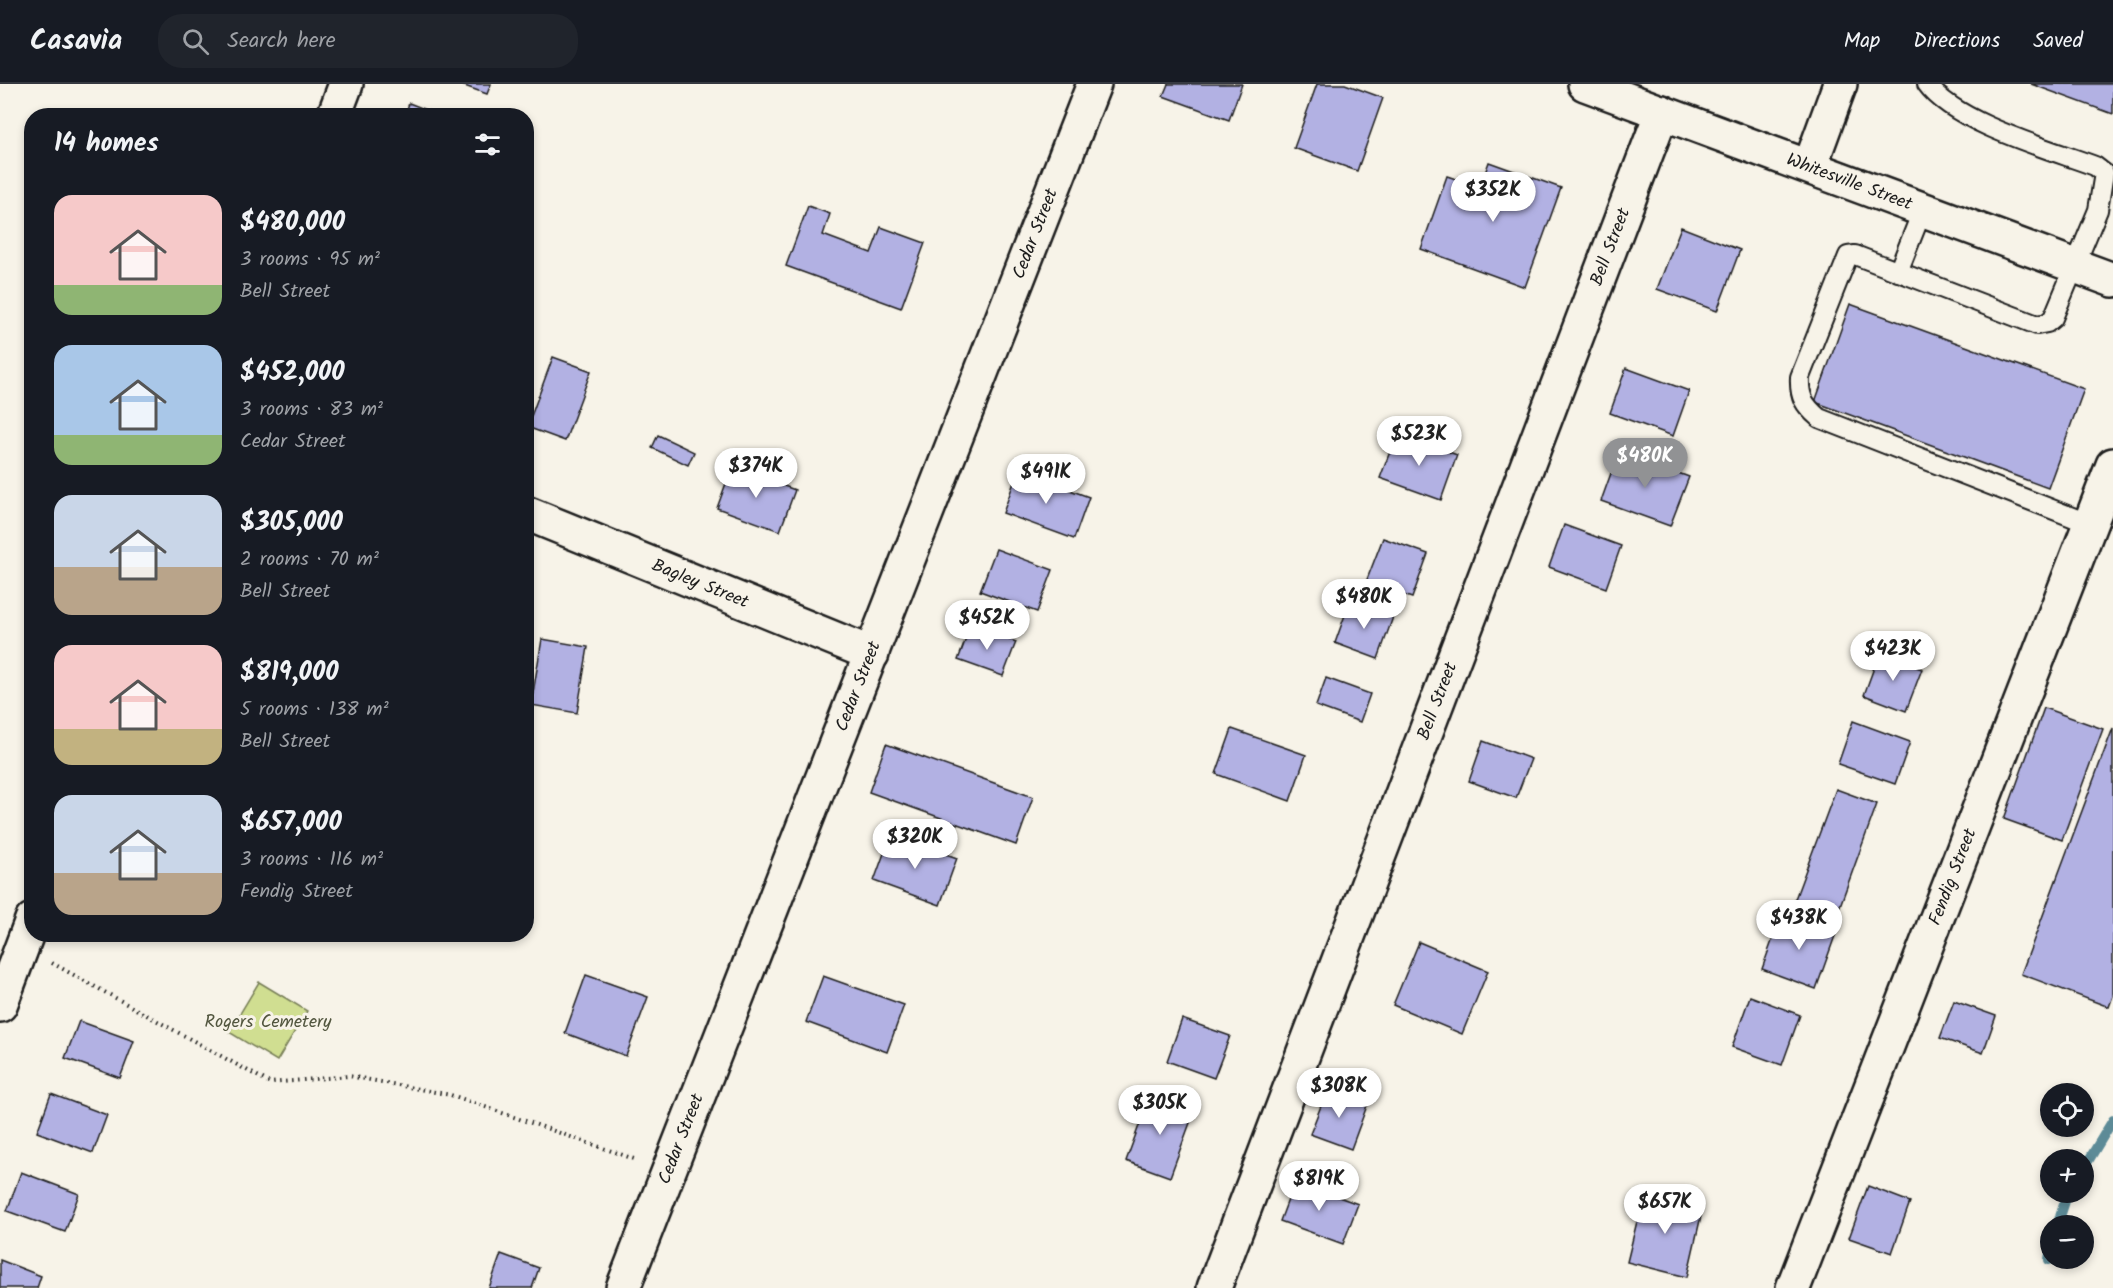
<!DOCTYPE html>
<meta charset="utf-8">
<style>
:root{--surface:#171b24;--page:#20242c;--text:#f1f3f6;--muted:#9ea1a6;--line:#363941;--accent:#919294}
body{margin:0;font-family:Kalam,sans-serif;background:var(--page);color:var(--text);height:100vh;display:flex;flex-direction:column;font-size:22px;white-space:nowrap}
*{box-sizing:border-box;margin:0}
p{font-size:20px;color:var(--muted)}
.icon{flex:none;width:33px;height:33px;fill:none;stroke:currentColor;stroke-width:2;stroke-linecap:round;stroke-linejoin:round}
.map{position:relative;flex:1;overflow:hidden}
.side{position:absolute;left:24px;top:24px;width:510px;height:834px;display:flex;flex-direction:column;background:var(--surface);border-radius:24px;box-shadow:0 3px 9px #0003}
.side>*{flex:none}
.fabs{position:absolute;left:2040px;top:999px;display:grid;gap:12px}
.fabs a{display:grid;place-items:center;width:54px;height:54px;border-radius:50%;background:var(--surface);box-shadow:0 3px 9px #0003;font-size:30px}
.price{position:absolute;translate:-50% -51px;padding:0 14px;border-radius:21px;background:#fff;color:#222;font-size:20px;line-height:39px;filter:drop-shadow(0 2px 3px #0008)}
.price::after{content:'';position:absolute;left:50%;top:36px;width:18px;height:14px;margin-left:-9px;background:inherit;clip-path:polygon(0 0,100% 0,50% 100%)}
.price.current{background:var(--accent);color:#fff}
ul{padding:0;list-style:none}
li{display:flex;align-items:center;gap:18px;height:150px;padding:0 30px}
li span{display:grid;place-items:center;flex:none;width:168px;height:120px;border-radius:18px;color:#555}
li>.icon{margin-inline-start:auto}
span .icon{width:72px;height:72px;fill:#fffc;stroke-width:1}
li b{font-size:26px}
h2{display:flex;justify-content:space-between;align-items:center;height:72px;padding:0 30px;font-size:26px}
header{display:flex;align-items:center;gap:36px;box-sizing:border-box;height:84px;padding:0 30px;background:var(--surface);border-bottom:2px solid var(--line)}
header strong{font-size:28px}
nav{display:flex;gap:33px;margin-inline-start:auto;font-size:21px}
.search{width:420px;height:54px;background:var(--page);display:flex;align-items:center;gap:15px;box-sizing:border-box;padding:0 21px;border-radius:24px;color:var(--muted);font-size:22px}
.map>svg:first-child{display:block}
</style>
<header>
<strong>Casavia</strong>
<div class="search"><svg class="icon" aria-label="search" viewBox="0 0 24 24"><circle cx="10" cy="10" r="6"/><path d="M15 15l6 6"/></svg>Search here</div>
<nav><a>Map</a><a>Directions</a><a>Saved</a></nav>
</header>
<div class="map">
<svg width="2113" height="1204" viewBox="0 0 2113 1204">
<rect width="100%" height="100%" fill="#f7f3e8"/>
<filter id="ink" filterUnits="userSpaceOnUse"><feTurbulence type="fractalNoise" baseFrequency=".0167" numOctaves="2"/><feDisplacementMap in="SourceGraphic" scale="12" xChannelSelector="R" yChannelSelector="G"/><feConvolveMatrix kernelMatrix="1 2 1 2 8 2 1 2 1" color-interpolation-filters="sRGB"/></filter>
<g filter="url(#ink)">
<path fill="#d0de91" stroke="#767d56" stroke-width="1.5" d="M259 898 307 927 277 977 229 948Z"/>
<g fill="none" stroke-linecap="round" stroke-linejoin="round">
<g stroke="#5d8b97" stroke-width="10">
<path d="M2084 1084 2113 1036"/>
<path d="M2057 1142 2068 1108"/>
<path d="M2049 1176 2050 1169"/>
</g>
</g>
<g fill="#b2b1e3" stroke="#1c1c1c" stroke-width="1.5">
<path d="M459 0H491L487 10Z"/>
<path d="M1168 0H1242L1229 36 1163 12Z"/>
<path d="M1317 0H1345L1383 14 1357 87 1294 64Z"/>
<path d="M2031 0H2113V30Z"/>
<path d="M409 19 442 32H405Z"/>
<path d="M1489 78 1561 104 1525 203 1421 165 1447 92 1480 103Z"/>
<path d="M808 122 830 130 823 151 871 169 881 143 925 159 901 224 786 182Z"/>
<path d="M1681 143 1740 166 1717 227 1657 205Z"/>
<path d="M1850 220 2084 305 2048 404 1815 318Z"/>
<path d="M553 273 591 287 565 357 527 343Z"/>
<path d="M1626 284 1689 307 1673 352 1610 329Z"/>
<path d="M1397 349 1457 371 1441 416 1380 394Z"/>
<path d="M658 351 694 368 688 381 652 364Z"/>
<path d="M1619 367 1689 393 1670 442 1601 417Z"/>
<path d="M732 383 795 406 780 447 717 424Z"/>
<path d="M1018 387 1089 413 1074 455 1003 429Z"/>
<path d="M1564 441 1621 462 1606 504 1549 483Z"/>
<path d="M1383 454 1428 470 1412 514 1366 498Z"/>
<path d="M996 465 1053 486 1037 528 980 507Z"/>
<path d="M1350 517 1393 533 1378 575 1335 559Z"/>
<path d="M971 541 1016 558 1003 592 958 576Z"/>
<path d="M542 555 588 563 577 629 531 621Z"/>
<path d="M1879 570 1922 585 1906 627 1864 611Z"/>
<path d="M1326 594 1370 610 1360 638 1316 622Z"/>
<path d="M2044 624 2103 645 2062 756 2004 735Z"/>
<path d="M1853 637 1910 658 1895 700 1838 680Z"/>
<path d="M2113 644V912L2109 923 2021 890Z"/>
<path d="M1232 645 1306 671 1290 717 1216 690Z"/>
<path d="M1483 657 1531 675 1516 714 1469 697Z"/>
<path d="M886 660 1033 713 1016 761 869 708Z"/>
<path d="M1836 705 1877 720 1837 830 1795 815Z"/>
<path d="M891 750 957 774 940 821 874 797Z"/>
<path d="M1782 829 1836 849 1816 905 1762 885Z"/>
<path d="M1419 858 1488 887 1462 950 1393 921Z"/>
<path d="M586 891 648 913 626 972 565 949Z"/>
<path d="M823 892 904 921 887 968 806 938Z"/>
<path d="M1750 912 1800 931 1782 981 1732 963Z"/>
<path d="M1954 917 1996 932 1983 969 1940 954Z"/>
<path d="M1182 935 1230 952 1214 994 1167 977Z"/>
<path d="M79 937 134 957 120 994 65 974Z"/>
<path d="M1328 1004 1368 1019 1351 1065 1310 1050Z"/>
<path d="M51 1010 107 1031 93 1069 37 1048Z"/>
<path d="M1150 1012 1194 1028 1170 1093 1126 1077Z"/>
<path d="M21 1088 79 1110 65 1148 7 1127Z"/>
<path d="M1295 1097 1358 1120 1343 1160 1280 1137Z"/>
<path d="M1868 1102 1910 1118 1892 1169 1849 1154Z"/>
<path d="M1644 1109 1703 1123 1687 1193 1627 1178Z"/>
<path d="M501 1170 539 1184 532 1204H489Z"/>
<path d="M0 1176 41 1192 37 1204H0Z"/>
</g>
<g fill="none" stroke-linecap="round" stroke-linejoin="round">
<g stroke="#1c1c1c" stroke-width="22">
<g id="lane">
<path d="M1927 0C1955 39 2049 65 2095 82L2104 89 2098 126 2053 234 2047 239 2037 241 1855 171 1848 172 1800 293C1799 313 1804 321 1819 334L2090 440"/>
<path d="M1898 188 1923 125"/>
</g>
</g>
<g stroke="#1c1c1c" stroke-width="38">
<g id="street">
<path d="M334 32 346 0"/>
<path d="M1810 82 1840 0"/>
<path id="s1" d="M526 429 872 570"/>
<path d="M0 921 32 836"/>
<path id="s2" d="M623 1204 1094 0"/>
<path id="s3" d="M1214 1204 1662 28"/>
<path id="s4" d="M1793 1204 2113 381"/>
</g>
</g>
<g stroke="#1c1c1c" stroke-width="38">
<g id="secondary">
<path id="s5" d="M1585 0 2113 196"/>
</g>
</g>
<path stroke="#1c1c1c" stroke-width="4" stroke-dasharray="1.5 4.5" stroke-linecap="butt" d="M52 879 270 999 349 992 451 1011 637 1076"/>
<use href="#lane" stroke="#f7f3e8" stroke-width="18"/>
<use href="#street" stroke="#f7f3e8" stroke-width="33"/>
<use href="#secondary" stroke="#f7f3e8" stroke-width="33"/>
</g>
</g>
<g text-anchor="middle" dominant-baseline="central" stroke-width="6" stroke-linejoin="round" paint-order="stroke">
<g font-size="18" fill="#1c1c1c" stroke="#f7f3e8">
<text stroke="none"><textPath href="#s5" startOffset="282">Whitesville Street</textPath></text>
<text stroke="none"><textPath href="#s2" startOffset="1132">Cedar Street</textPath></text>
<text stroke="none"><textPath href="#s3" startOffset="1114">Bell Street</textPath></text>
<text stroke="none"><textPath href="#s1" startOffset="188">Bagley Street</textPath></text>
<text stroke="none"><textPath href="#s2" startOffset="646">Cedar Street</textPath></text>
<text stroke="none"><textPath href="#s3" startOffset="628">Bell Street</textPath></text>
<text stroke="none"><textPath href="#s4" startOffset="441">Fendig Street</textPath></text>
<text stroke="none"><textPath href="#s2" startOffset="160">Cedar Street</textPath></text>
</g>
<g font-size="18" fill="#52563f" stroke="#f7f3e8">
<text x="268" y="938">Rogers Cemetery</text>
</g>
</g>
</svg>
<div class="fabs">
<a><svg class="icon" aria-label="locate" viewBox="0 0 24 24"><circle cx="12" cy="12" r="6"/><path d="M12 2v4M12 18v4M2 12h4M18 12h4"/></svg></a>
<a>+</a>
<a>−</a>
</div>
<b class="price" style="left:1493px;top:139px">$352K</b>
<b class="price" style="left:1419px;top:383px">$523K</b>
<b class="price current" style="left:1645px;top:405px">$480K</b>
<b class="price" style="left:756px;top:415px">$374K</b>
<b class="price" style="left:1046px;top:421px">$491K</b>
<b class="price" style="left:1364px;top:546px">$480K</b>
<b class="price" style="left:987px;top:567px">$452K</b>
<b class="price" style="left:1893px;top:598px">$423K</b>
<b class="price" style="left:915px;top:786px">$320K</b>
<b class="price" style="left:1799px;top:867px">$438K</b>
<b class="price" style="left:1339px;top:1035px">$308K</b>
<b class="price" style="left:1160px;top:1052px">$305K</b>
<b class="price" style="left:1319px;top:1128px">$819K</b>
<b class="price" style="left:1665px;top:1151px">$657K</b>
<section class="side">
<h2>14 homes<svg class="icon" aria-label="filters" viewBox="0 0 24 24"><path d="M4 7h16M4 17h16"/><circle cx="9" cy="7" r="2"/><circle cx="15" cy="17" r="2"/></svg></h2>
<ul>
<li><span style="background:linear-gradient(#f6c9c9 75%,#8fb573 0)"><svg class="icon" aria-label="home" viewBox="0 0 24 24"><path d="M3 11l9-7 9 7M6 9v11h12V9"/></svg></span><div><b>$480,000</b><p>3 rooms · 95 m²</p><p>Bell Street</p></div></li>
<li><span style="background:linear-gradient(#a9c7e8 75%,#8fb573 0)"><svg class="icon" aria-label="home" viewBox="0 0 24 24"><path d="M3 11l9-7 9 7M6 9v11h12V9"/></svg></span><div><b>$452,000</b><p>3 rooms · 83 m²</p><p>Cedar Street</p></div></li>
<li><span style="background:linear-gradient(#c9d6e8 60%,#b9a48a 0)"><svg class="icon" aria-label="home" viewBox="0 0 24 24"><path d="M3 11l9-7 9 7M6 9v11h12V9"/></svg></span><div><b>$305,000</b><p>2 rooms · 70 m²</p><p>Bell Street</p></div></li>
<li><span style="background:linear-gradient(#f6c9c9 70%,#c2b280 0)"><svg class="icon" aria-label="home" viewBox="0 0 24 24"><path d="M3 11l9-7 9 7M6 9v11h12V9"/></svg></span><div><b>$819,000</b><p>5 rooms · 138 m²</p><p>Bell Street</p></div></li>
<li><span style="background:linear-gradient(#c9d6e8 65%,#b9a48a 0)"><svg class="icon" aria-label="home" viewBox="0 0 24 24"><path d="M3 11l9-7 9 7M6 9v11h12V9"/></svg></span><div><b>$657,000</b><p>3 rooms · 116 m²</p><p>Fendig Street</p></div></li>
</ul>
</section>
</div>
